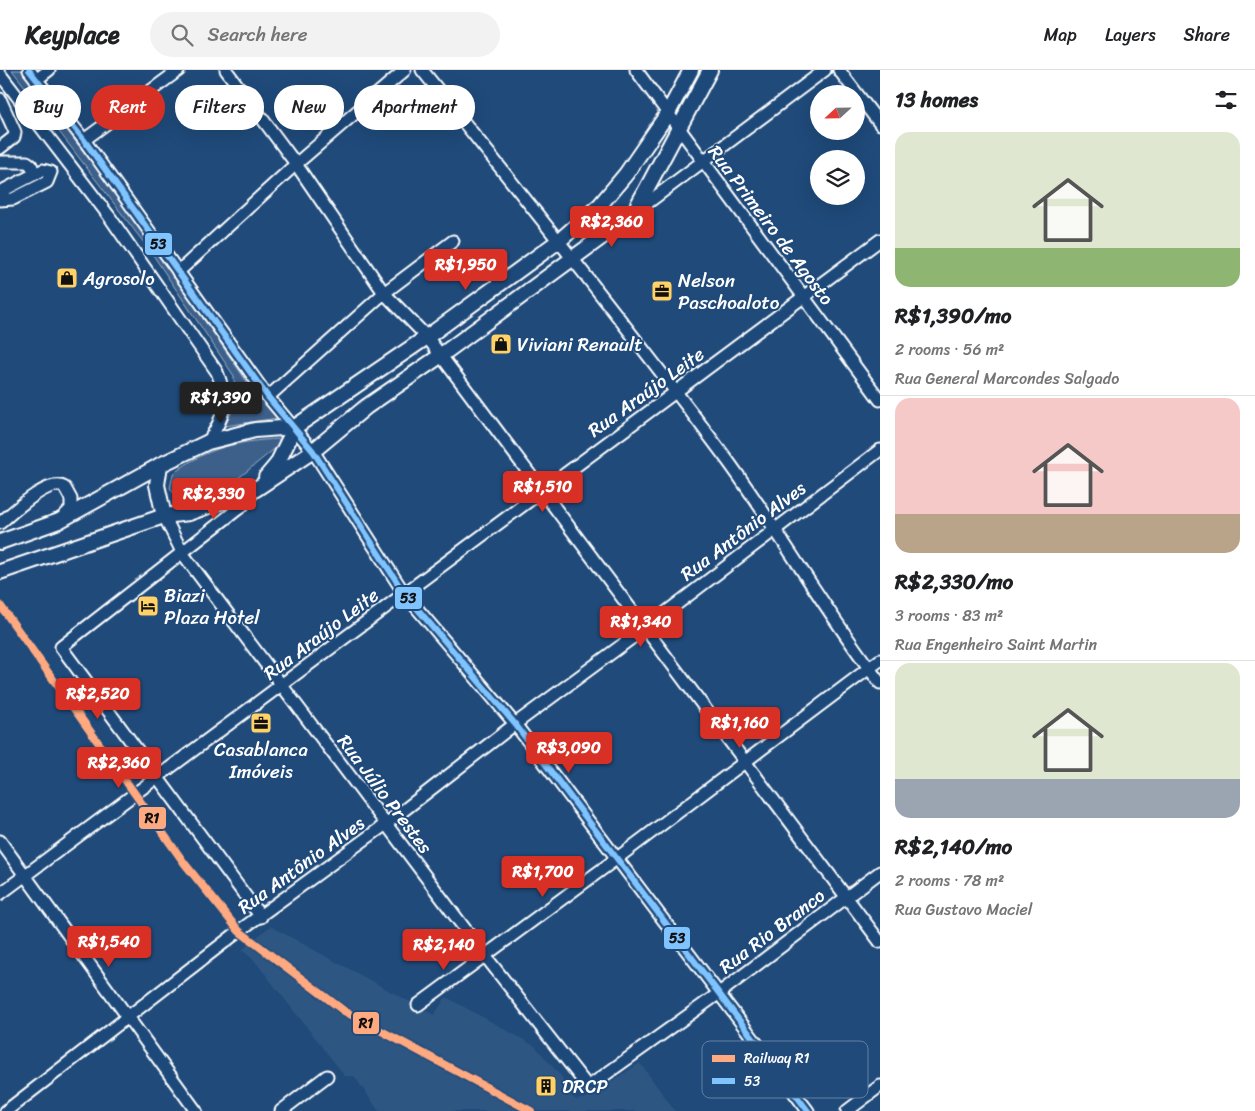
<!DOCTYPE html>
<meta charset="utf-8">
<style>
:root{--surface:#fff;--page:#f2f2f2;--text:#202124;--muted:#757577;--line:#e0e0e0;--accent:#d93025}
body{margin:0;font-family:Sriracha,sans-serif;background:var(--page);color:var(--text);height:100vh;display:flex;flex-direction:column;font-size:19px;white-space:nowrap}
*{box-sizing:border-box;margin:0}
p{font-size:16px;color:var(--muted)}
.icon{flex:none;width:28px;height:28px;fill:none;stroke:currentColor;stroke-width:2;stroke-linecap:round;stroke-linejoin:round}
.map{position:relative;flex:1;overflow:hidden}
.drawer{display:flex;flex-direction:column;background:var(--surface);width:375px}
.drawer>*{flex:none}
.top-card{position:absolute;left:15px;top:15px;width:475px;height:45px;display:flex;gap:10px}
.needle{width:32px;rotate:248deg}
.buttons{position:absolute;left:810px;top:15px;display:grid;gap:10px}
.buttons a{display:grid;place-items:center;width:55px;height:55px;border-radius:50%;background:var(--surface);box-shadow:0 5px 20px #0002;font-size:25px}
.price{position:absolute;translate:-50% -42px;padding:0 11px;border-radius:5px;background:var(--accent);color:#fff;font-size:16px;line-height:32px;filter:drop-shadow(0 1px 2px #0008)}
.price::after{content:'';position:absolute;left:50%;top:30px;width:15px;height:11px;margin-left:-8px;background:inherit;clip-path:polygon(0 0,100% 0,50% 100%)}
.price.on{background:#222;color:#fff}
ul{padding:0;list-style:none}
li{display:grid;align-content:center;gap:10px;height:265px;padding:0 15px}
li+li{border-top:1px solid var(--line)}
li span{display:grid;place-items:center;height:155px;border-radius:15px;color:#555}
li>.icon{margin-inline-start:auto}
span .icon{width:90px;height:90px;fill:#fffc;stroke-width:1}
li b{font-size:21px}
h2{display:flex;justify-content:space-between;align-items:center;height:60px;padding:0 15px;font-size:21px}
.chip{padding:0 18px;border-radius:22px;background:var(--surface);box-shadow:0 5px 20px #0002;font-size:18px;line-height:45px}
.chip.on{background:var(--accent);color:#fff}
header{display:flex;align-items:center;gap:30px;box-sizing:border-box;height:70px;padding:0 25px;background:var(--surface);border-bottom:1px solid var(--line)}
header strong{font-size:24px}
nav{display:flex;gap:28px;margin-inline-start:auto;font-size:18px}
.search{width:350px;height:45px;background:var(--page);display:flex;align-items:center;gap:12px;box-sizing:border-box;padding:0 18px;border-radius:28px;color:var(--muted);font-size:19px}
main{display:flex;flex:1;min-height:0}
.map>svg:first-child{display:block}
</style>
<header>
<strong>Keyplace</strong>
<div class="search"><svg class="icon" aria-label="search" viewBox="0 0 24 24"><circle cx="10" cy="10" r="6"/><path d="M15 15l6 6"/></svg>Search here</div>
<nav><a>Map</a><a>Layers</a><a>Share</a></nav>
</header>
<main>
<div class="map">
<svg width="880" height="1041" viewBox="0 0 880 1041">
<rect width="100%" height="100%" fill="#1f4a7a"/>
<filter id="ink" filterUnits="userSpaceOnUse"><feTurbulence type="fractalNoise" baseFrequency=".02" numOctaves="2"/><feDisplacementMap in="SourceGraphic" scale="10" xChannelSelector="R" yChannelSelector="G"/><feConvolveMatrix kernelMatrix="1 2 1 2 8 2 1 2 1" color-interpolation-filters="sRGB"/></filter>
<g filter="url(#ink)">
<path fill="#2e5683" d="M270 856 434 945 446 927 535 976 572 1019 571 1026 576 1030 586 1028 640 993 675 1041H379L354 1006H345L254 890 242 880Z"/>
<g fill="#3c618b" stroke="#9eb0c5">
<path d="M12 0H21L133 147 252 319 277 348 225 356 235 335 234 306 151 182Z"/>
<path d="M279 369 278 376 241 406 209 425 178 429 170 418 173 404C205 378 238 371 279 369Z"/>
</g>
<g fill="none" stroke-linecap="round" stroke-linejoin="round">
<g stroke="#fff" stroke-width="15">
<g id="minor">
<path d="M29 0 84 70 268 327 313 381 404 523 515 654 808 1041"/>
<path d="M226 0 296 94 384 223 427 267 880 872"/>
<path d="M422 0C526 129 629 258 728 391 781 464 826 542 880 613"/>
<path d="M636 0 880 330"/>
<path d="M839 0 880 54"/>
<path d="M0 4 109 146 217 302C229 332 225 346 208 372"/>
<path d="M36 10 49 0"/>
<path d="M0 29 15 62 14 67 0 78"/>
<path d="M84 70 179 0"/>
<path d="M0 92H27L31 95 35 104 0 122"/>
<path d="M0 130 13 129 47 112 51 102 43 100 35 104"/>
<path d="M634 143 825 0"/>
<path d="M178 202 296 94 405 0"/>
<path d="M268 327 384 223 453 171"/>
<path d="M256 419 243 435 61 577 261 847"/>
<path d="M164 446 183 484 486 887 588 1017 718 924 880 802"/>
<path d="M0 453C12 443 50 406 65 418L71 429V439L63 447"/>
<path d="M0 771 196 1041"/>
<path d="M0 824 880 170"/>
<path d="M418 935 616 789 880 590"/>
<path d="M6 1041 239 861 386 754 515 654 644 559 880 380"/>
<path d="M281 1041 327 1006"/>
<path d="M847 1041 880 1016"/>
</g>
</g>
<g stroke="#fff" stroke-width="18">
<g id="major">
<path d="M160 395 157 415 164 446"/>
<path d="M266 407 277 394 295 357"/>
<path d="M0 472 59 451 160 395 208 372 255 360 295 357 427 267 560 170 600 135 626 104 668 43 691 0"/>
<path d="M0 502 164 446 189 443 256 419 313 381 366 337 440 286 633 144 710 0"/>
</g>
</g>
<use href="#minor" stroke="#1f4a7a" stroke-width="11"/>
<use href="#major" stroke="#1f4a7a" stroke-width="14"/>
<g stroke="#1f4a7a" stroke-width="10">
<path id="bus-1" d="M29 0 84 70 268 327 313 381 404 523 515 654 808 1041"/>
</g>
<use href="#bus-1" stroke="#80c4ff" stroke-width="6"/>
<g stroke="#1f4a7a" stroke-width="11">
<path id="rail-1" d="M0 535 185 794 239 861 344 941 531 1041"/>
</g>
<use href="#rail-1" stroke="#ffa980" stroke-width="8"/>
</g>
</g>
<defs>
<g id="shop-square" transform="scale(1.125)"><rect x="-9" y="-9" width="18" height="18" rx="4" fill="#ffd166" stroke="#1f4a7a"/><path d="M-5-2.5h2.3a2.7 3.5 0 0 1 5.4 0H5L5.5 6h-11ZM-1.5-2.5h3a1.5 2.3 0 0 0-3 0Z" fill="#111"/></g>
<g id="office-square" transform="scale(1.125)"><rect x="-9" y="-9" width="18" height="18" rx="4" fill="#ffd166" stroke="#1f4a7a"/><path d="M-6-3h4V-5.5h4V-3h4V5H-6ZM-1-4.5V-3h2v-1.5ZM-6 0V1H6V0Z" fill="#111"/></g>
<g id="hotel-square" transform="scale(1.125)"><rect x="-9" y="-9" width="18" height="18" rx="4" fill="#ffd166" stroke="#1f4a7a"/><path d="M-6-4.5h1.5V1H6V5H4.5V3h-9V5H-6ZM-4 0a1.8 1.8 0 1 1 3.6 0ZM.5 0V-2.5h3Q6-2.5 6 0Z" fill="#111"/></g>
<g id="building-square" transform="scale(1.125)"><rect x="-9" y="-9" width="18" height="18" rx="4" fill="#ffd166" stroke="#1f4a7a"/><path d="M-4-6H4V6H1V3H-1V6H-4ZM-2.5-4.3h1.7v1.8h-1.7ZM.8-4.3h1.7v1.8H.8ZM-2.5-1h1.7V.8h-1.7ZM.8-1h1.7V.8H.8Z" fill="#111"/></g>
</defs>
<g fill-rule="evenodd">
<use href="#shop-square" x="67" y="208"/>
<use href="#office-square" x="662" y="221"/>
<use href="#shop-square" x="501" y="274"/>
<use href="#hotel-square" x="148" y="536"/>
<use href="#office-square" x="261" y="653"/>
<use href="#building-square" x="546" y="1016"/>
</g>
<g text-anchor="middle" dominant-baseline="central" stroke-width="4" stroke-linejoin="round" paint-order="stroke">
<g font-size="19" fill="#fff" stroke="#1f4a7a">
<text transform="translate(771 155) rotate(53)">Rua Primeiro de Agosto</text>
<text transform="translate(646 322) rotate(-36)">Rua Araújo Leite</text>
<text transform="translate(743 461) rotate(-37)">Rua Antônio Alves</text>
<text transform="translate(321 564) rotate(-37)">Rua Araújo Leite</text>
<text transform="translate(385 724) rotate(53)">Rua Júlio Prestes</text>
<text transform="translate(301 795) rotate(-36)">Rua Antônio Alves</text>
<text transform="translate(772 861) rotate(-37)">Rua Rio Branco</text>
</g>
<g font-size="19" fill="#fff" stroke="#1f4a7a" text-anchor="start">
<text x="83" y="208">Agrosolo</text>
<text x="678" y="210">Nelson<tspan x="678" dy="22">Paschoaloto</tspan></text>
<text x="517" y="274">Viviani Renault</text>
<text x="164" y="525">Biazi<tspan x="164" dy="22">Plaza Hotel</tspan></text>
<text x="261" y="679" text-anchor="middle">Casablanca<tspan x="261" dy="22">Imóveis</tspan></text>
<text x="562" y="1016">DRCP</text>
</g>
</g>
<rect x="702" y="971" width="166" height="57" rx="8" fill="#1f4a7a" stroke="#6280a2" stroke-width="1"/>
<rect x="712" y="985" width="23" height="7" fill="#ffa980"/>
<rect x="712" y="1008" width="23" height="6" fill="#80c4ff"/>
<g font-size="14" fill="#fff">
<text x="744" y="993">Railway R1</text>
<text x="744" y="1016">53</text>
</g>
<g stroke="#1f4a7a" stroke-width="2">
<rect x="144" y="162" width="29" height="24" rx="5" fill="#80c4ff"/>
<rect x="394" y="516" width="29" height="24" rx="5" fill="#80c4ff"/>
<rect x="138" y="736" width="29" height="24" rx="5" fill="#ffa980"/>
<rect x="663" y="856" width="28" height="24" rx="5" fill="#80c4ff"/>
<rect x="352" y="941" width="28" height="24" rx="5" fill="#ffa980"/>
</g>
<g font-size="14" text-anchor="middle" font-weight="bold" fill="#111">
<text x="158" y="179">53</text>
<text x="408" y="533">53</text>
<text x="152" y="753">R1</text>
<text x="677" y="873">53</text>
<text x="366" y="958">R1</text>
</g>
</svg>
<div class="buttons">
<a><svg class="needle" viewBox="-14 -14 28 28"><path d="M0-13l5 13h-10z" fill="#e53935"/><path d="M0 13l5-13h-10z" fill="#757577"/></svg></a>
<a><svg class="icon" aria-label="layers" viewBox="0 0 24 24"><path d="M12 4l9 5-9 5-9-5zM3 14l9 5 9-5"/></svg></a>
</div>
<b class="price" style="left:612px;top:178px">R$2,360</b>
<b class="price" style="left:466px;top:221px">R$1,950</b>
<b class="price on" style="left:221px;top:354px">R$1,390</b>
<b class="price" style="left:543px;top:443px">R$1,510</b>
<b class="price" style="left:214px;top:450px">R$2,330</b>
<b class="price" style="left:641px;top:578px">R$1,340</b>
<b class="price" style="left:98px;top:650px">R$2,520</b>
<b class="price" style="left:740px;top:679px">R$1,160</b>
<b class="price" style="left:569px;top:704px">R$3,090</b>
<b class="price" style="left:119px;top:719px">R$2,360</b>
<b class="price" style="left:543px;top:828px">R$1,700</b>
<b class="price" style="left:109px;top:898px">R$1,540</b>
<b class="price" style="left:444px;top:901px">R$2,140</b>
<div class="top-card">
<a class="chip">Buy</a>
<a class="chip on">Rent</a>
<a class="chip">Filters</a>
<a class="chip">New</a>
<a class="chip">Apartment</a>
</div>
</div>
<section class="drawer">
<h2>13 homes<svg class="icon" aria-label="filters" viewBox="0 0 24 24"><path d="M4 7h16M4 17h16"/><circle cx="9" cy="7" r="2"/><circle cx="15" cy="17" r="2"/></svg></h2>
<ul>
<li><span style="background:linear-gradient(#dfe7d0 75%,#8fb573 0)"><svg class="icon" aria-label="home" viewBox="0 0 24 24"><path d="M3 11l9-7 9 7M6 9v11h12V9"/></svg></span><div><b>R$1,390/mo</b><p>2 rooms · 56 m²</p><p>Rua General Marcondes Salgado</p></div></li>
<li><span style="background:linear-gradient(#f6c9c9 75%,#b9a48a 0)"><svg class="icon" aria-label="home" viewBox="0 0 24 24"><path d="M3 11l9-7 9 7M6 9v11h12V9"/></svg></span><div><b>R$2,330/mo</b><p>3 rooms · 83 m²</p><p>Rua Engenheiro Saint Martin</p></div></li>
<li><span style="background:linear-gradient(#dfe7d0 75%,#9aa5b1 0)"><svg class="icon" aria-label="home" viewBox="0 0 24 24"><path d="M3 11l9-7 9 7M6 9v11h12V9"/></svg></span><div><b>R$2,140/mo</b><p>2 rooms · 78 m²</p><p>Rua Gustavo Maciel</p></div></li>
</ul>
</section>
</main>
